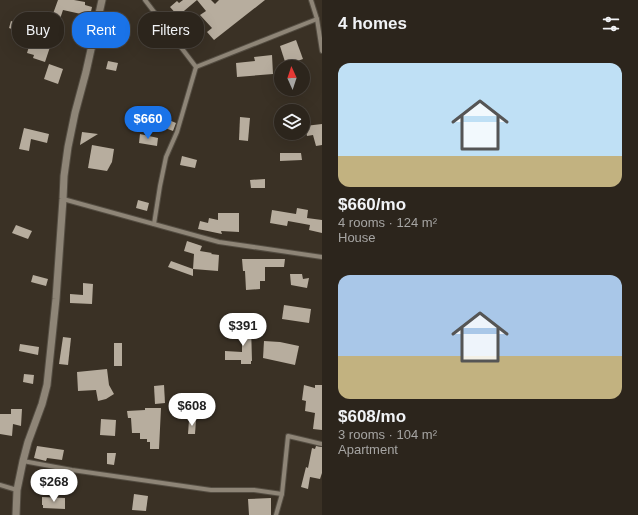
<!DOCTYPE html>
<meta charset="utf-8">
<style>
:root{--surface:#2c251c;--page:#342d25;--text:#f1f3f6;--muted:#a6a5a3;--line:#48423b;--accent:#1a73e8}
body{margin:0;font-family:Arial,sans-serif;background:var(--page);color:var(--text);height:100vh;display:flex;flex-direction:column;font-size:15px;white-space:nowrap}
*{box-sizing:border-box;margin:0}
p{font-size:13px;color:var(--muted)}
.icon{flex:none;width:22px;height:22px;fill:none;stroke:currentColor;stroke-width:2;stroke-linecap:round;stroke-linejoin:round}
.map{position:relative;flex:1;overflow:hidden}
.panel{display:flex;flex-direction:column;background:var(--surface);width:316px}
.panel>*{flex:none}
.hud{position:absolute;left:12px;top:12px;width:250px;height:36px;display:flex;gap:8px}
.needle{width:26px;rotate:357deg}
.buttons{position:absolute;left:274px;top:60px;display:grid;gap:8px}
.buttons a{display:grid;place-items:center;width:36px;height:36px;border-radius:50%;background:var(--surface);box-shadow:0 4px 16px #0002,0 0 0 1px var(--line);font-size:20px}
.price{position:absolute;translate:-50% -34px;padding:0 9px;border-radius:14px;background:#fff;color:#222;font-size:13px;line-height:26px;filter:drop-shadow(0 1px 2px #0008)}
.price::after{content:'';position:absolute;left:50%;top:24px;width:12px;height:9px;margin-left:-6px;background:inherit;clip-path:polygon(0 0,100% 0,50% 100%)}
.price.on{background:var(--accent);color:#fff}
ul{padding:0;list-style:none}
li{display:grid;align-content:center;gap:8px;height:212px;padding:0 16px}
li span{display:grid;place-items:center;height:124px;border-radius:12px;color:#555}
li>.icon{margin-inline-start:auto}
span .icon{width:72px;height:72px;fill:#fffc;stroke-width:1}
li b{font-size:17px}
h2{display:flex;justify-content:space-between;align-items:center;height:48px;padding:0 16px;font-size:17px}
.chip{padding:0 14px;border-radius:16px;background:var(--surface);box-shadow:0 4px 16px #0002,0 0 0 1px var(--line);font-size:14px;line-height:36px}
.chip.on{background:var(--accent);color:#fff}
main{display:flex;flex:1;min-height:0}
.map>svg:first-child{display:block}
</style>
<main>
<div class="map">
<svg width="322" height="515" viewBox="0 0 322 515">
<rect width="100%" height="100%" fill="#3a3125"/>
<g fill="#b7ad9e">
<path d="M58 0H74L85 2V5L92 7 90 16 63 10 58 25 50 22Z"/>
<path d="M183 0H211L215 4 219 0H265L214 40 207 32 212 28 200 15 206 11 197 0 178 16 170 7 177 1 179 3Z"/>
<path d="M141 19H148L149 37H142Z"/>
<path d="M11 21 25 26 23 33 9 28Z"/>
<path d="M31 40 50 47 45 62 33 58 34 55 27 53Z"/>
<path d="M296 40 303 59 286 65 280 46Z"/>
<path d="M272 55 273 74 237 77 236 63 255 61 254 57Z"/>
<path d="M108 61 118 63 116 71 106 69Z"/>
<path d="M49 64 63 69 58 84 44 79Z"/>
<path d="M240 117 250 118 248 141 239 140Z"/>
<path d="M164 118 176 123 173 131 160 126Z"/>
<path d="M322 124V145L316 146 313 135 307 136 305 126Z"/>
<path d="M24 128 49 134 47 143 31 139 29 151 19 149Z"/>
<path d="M82 132 98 134 80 145Z"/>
<path d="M140 134 158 138 157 146 139 143Z"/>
<path d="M92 145 114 149 112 162 107 171 88 168Z"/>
<path d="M280 153H301L302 160 280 161Z"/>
<path d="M182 156 197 160 195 168 180 165Z"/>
<path d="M265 179V188H251L250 180Z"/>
<path d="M138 200 149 203 147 211 136 208Z"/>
<path d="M297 208 308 210 307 218 322 220V233L309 230 310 225 288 221 287 226 270 223 272 210 296 214Z"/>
<path d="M218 213H239V232L221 231 222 234 198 229 200 221 208 223 209 218 218 220Z"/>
<path d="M16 225 32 231 28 239 12 233Z"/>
<path d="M187 241 202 246 200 251 212 253 211 254 219 255 218 271 193 269 194 254 184 251Z"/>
<path d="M242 259H285L284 267H265V281H260V289L246 290 245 271H243Z"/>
<path d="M171 261 193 269V276L168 267Z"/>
<path d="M290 274H302L303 279 309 278 307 288 291 285Z"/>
<path d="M33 275 48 279 46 286 31 282Z"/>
<path d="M83 283 93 284 92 304 70 303V294L83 295Z"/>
<path d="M284 305 311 309 309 323 282 319Z"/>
<path d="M236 326H251L252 361H251V364H241V360H225V351L242 352V334H236Z"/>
<path d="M63 337 71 338 68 365 59 364Z"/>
<path d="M264 341 280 342 299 346 295 365 263 358Z"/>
<rect x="114" y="343" width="8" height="23"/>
<path d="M20 344 39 347 38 355 19 351Z"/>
<path d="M107 369 109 385 114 394 106 399 98 401 96 390 78 391 77 372Z"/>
<path d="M24 374 34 375 33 384 23 382Z"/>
<path d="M164 385 165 403 155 404 154 386Z"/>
<path d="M304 385 315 388V385H322V430L313 429 315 413 305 411 306 401 302 400Z"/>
<path d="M145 408H161L159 449H150V442H147V439H140V433H132L131 418H128L127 411 145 410Z"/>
<path d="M11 409H22L21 426 13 424 12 436 0 434V414H11Z"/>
<path d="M101 419 116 420 115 436 100 435Z"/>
<path d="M189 420H196L195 434H188Z"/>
<path d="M37 446 64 450 62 460 47 458 46 461 34 458Z"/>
<path d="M316 446 322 447V473L320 479 310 477 308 489 301 487 306 467 308 468 312 448 315 449Z"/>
<path d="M107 453H116L114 465 107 464Z"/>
<path d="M134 494 148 496 146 511 132 510Z"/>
<path d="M42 497 65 498V509L43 508V505H42Z"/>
<path d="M271 498V515H249L248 499Z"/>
</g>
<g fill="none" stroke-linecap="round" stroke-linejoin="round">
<g stroke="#544d42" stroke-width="6">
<g id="minor">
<path d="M145 0 196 67"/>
<path d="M311 0 317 19 322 51"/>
<path d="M196 67 317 19"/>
<path d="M63 199 219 242 322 257"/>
<path d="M154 224 160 186 166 157 177 132 196 67"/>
<path d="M23 461 72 470 211 490H254L282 494 288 436 322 444"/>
<path d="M0 485 17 490"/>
<path d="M276 515 282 494"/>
</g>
</g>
<g stroke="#544d42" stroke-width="9">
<path id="tertiary" d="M16 515 17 490 23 461 28 442 42 404 47 385 56 299 63 199 64 176 68 147 75 113 86 72 102 0"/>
</g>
<use href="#minor" stroke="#8e8577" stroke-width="4"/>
<use href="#tertiary" stroke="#8e8577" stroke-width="7"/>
</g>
</svg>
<div class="buttons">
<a><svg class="needle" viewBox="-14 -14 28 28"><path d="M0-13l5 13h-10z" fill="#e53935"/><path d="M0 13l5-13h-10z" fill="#a6a5a3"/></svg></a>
<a><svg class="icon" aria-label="layers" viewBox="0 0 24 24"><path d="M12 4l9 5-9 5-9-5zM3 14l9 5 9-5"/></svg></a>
</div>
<b class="price on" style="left:148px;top:140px">$660</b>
<b class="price" style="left:243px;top:347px">$391</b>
<b class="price" style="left:192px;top:427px">$608</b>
<b class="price" style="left:54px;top:503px">$268</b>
<div class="hud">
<a class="chip">Buy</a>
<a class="chip on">Rent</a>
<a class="chip">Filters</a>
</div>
</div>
<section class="panel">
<h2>4 homes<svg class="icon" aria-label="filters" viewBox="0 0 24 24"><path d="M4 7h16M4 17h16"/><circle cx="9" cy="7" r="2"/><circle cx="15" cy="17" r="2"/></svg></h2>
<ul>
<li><span style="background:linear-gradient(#bfe0f5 75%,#c2b280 0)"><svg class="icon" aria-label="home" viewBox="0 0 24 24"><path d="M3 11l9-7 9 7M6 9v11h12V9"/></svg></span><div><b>$660/mo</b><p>4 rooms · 124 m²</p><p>House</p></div></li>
<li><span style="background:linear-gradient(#a9c7e8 65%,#c2b280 0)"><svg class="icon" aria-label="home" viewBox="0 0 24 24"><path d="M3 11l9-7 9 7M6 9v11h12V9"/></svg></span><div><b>$608/mo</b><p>3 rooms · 104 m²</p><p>Apartment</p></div></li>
</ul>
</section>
</main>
